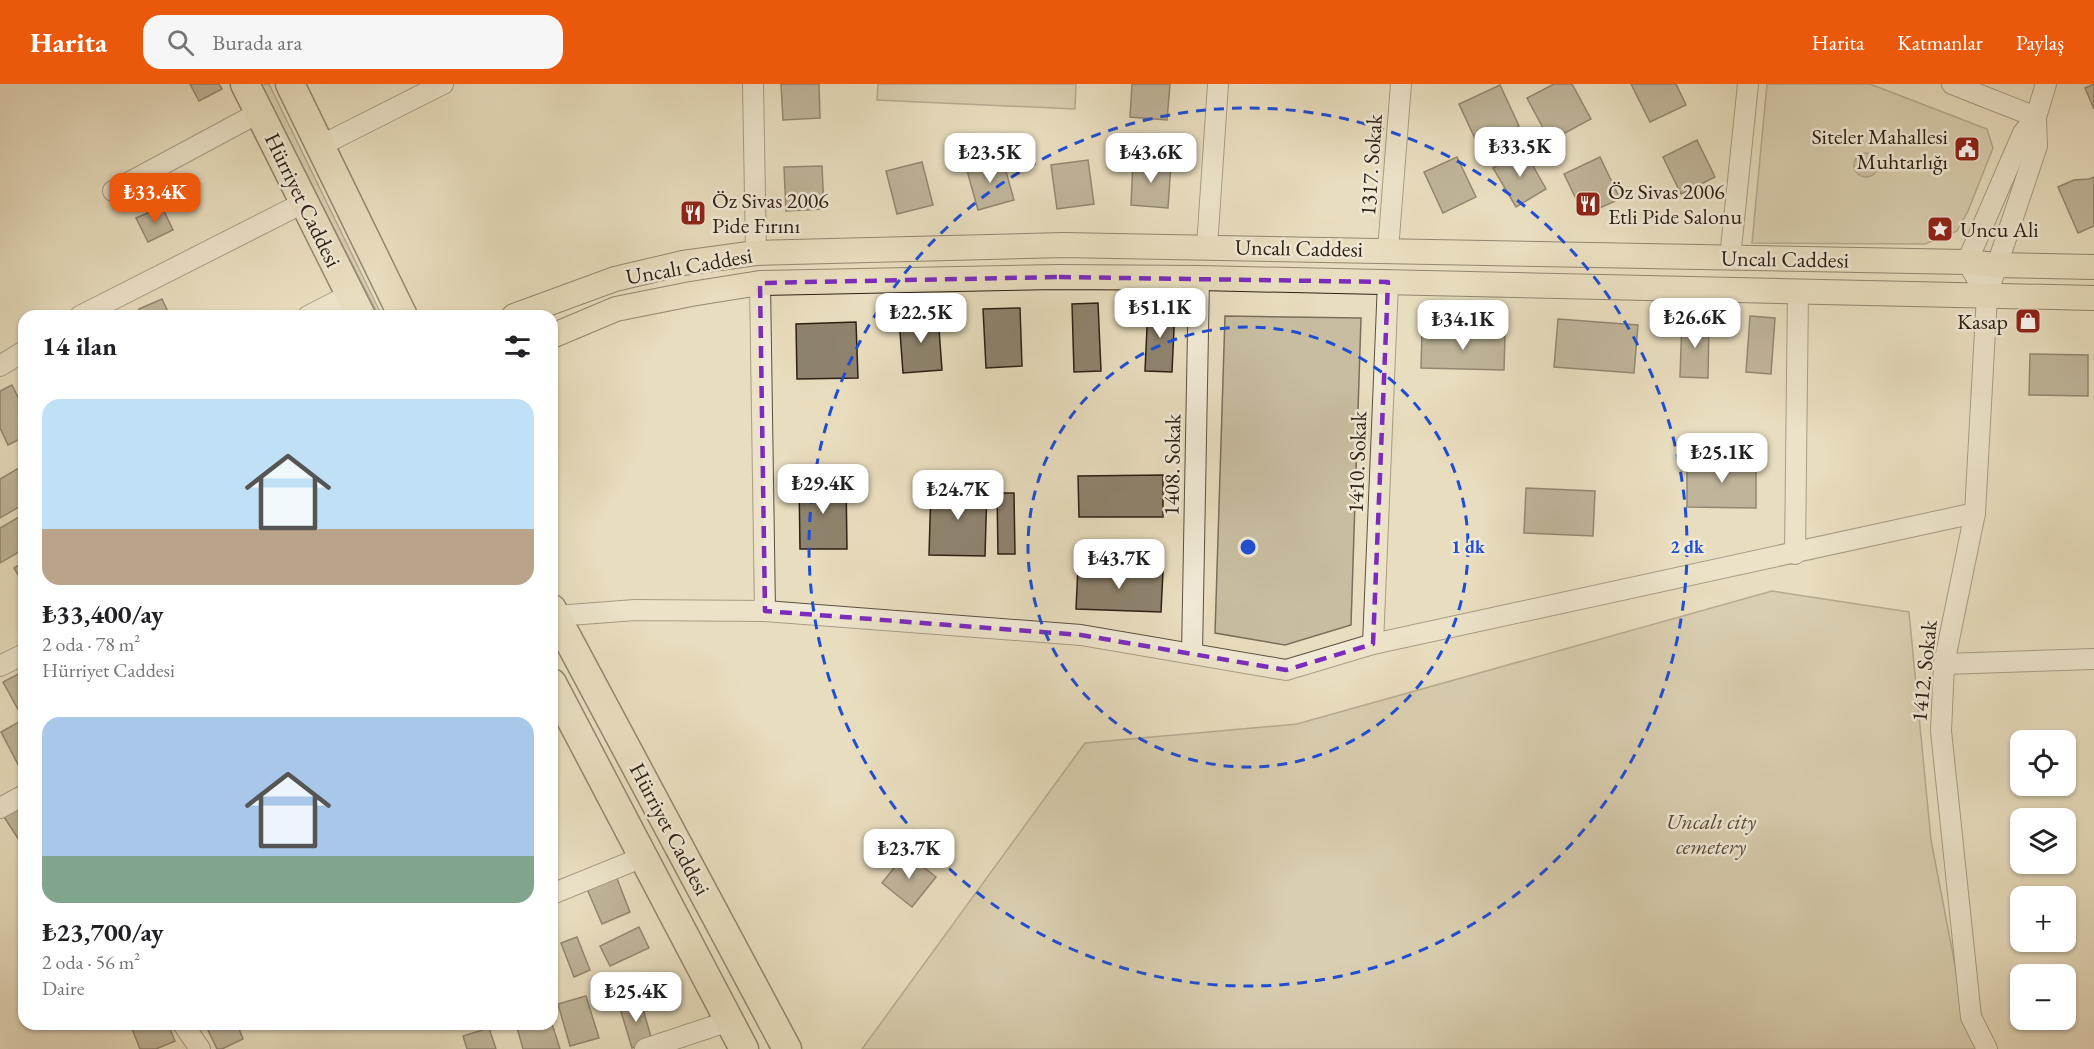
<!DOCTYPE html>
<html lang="tr">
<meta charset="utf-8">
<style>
:root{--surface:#fff;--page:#f6f6f6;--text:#202124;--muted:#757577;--accent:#ea580c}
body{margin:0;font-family:"EB Garamond",serif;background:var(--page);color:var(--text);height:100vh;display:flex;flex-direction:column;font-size:22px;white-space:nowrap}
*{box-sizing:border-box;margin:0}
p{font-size:20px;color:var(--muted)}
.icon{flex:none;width:33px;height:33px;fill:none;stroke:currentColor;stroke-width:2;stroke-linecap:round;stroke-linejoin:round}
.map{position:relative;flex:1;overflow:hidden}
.details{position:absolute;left:18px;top:226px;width:540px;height:720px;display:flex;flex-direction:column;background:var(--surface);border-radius:18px;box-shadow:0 2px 4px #0004}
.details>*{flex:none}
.controls{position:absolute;left:2010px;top:646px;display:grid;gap:12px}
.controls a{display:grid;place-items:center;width:66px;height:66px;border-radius:12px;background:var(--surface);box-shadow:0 2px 4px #0004;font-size:30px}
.price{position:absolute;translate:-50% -51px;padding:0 14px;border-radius:12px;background:#fff;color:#222;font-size:20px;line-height:39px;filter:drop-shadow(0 2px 3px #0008)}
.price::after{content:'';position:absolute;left:50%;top:36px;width:18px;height:14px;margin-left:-9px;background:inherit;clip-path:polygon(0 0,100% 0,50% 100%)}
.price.current{background:var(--accent);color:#fff}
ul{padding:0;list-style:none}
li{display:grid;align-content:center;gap:12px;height:318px;padding:0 24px}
li span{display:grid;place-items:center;height:186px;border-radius:18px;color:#555}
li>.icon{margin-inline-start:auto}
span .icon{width:108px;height:108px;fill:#fffc;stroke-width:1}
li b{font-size:26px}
h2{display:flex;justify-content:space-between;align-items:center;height:72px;padding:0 24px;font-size:26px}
header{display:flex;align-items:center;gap:36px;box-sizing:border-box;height:84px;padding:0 30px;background:var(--accent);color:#fff}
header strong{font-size:28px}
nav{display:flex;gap:33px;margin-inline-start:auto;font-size:21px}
.search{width:420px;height:54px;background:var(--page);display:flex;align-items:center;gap:15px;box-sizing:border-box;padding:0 21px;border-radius:18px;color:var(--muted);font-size:22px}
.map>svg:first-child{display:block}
</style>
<header>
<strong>Harita</strong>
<div class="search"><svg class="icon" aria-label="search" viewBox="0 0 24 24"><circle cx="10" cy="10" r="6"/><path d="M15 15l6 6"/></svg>Burada ara</div>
<nav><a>Harita</a><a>Katmanlar</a><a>Paylaş</a></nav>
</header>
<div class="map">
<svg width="2094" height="965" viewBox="0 0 2094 965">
<rect width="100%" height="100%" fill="#e8ddbe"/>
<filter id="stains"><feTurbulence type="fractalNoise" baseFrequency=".00333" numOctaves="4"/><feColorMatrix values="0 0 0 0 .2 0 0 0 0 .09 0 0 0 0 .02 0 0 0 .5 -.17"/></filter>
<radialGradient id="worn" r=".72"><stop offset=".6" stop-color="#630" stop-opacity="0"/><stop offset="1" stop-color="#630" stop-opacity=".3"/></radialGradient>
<g fill="#c8bda1" stroke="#7a6f5b" stroke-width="1.5">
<path d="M259 0H269L382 232H379Z"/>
<path d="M878 0H1076L1075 25 877 16Z"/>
<path d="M1767 0H1870L1987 45 1993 64 1968 127 1957 147 1925 160 1752 159Z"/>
<path d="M1225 232 1361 234 1351 541 1285 561 1215 549Z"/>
<path d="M1772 507 1909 528 1931 756 1967 944 1976 965H862L1085 659 1297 640Z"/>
</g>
<circle fill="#a89d85" stroke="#776b58" stroke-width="1.5" cx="1866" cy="81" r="12"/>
<g fill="#8e836d" stroke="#2d2115" stroke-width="1.5">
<path d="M190 0H219L222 5 199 17Z"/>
<path d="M781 0H819L820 34 783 36Z"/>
<path d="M1132 0H1170L1167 36 1130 33Z"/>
<path d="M1554 0H1572L1591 35 1550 57 1527 14Z"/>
<path d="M1631 0H1676L1686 21 1650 38Z"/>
<path d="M2094 0V25L2085 4Z"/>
<path d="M1500 1 1519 42 1478 61 1459 20Z"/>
<path d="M1697 56 1715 93 1681 110 1663 73Z"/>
<path d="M1524 66 1546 105 1516 123 1493 84Z"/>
<path d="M1002 73 1014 116 978 126 966 83Z"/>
<path d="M1457 73 1476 113 1443 129 1424 88Z"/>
<path d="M1600 73 1620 115 1584 131 1564 90Z"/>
<path d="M1088 76 1094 120 1057 125 1051 81Z"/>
<path d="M1133 77 1171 79 1168 124 1131 121Z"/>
<path d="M922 78 933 121 897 130 886 87Z"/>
<path d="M822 82 824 125 786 127 784 83Z"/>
<path d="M2094 93V142L2078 149 2058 103 2074 96 2089 95Z"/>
<path d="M162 123 173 146 148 158 136 134Z"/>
<path d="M162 215 170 232H142L139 225Z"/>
<path d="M1098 219 1101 287 1074 288 1072 220Z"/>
<path d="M1148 221 1175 223 1172 288 1145 287Z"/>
<path d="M1020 224 1022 282 986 284 983 225Z"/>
<path d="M938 231 942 286 903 289 899 234Z"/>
<path d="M1750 232 1775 234 1771 290 1746 288Z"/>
<path d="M1558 235 1638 241 1634 289 1554 283Z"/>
<path d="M1682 236 1709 237 1708 294 1680 293Z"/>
<path d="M856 238 858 294 797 295 796 240Z"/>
<path d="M1422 248 1505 251 1504 286 1421 284Z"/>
<path d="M2030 270 2088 271V312L2029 311Z"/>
<path d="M12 301 24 325V353L8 361 0 344V307Z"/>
<path d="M1687 377H1756V424L1687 423Z"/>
<path d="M24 381V420L0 434V395Z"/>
<path d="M1163 391V433H1079L1078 392Z"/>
<path d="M846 396 847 465H800L799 397Z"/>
<path d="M931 402 987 403 985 472 929 471Z"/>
<path d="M1526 404 1595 407 1593 452 1524 449Z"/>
<path d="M997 409H1014L1015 470H998Z"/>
<path d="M24 430V465L0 479V444Z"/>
<path d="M24 478V501L14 484Z"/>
<path d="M1078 483 1163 487 1161 528 1076 525Z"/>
<path d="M24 587V627L20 629 3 598Z"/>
<path d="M24 635V687L22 688 1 648Z"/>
<path d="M21 718 24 723 23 762 2 730Z"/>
<path d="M906 769 936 793 912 823 882 799Z"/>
<path d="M616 792 630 828 602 840 587 805Z"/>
<path d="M639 843 649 864 610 882 600 862Z"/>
<path d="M577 853 590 886 574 893 561 859Z"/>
<path d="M586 912 599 954 570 962 558 920Z"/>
<path d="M640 914 652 957 632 964 619 921Z"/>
<path d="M130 940H168L175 957 156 965H140Z"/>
<path d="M214 940H237L243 955 222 965H217L207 944Z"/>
<path d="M516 940H552L560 965H523Z"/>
<path d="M489 944 496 965H467L463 952Z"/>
</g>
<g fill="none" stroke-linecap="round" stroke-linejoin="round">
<g stroke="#5c503f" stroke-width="22">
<g id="minor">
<path d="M753 0 756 169"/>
<path d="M1952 0 2036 33"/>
<path d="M320 62 443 0"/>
<path d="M113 107 260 28"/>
<path d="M1207 163 1218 0"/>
<path d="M1388 166 1401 0"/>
<path d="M1730 174 1748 0"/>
<path d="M760 199 765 527"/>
<path d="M1987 211 1967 178 2023 49 2036 33"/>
<path d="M80 232 303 119"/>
<path d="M308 232 349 211"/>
<path d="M0 282 24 267"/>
<path d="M1795 470 1798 206"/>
<path d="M556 532 635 526 765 527 1081 551 1286 586 1373 560 1975 429"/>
<path d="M1373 560 1388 198"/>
<path d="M1192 569 1199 194"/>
<path d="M1944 580 2094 575"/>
<path d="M0 582 24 570"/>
<path d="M0 724 24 711"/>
<path d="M552 810 643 773"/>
<path d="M183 940 200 965"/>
<path d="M645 965 729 937"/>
<path d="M1987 965 1971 933 1941 647 1944 580 1975 429 1987 211 2037 62 2036 33 2046 0"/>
</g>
</g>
<g stroke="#2d2115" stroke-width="26">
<g id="major">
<path d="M514 232 615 195 683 179 756 169 1063 161 1967 178 1996 181 2094 183"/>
<path d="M552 252 616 225 691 210 760 199 1059 193 1199 194 2094 214"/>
</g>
</g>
<g stroke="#2d2115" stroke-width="31">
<g id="highway">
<path d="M245 0 361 232"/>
<path d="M290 0 403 232"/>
<path d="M552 525 787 965"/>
<path d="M552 599 744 965"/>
</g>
</g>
<use href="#minor" stroke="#f0e9d5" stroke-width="20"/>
<use href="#major" stroke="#e8ddbe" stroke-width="24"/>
<use href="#highway" stroke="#e8ddbe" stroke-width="28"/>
</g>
<path d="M0 0H2094V965H0ZM1059 193 1388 198 1373 560 1286 586 1081 551 765 527 760 199Z" fill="#e8ddbe" fill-opacity=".55" fill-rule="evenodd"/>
<path fill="none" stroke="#7b2cbf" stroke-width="4.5" stroke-dasharray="12 8" stroke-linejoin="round" d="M1059 193 1388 198 1373 560 1286 586 1081 551 765 527 760 199Z"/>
<g fill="none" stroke="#1d4ed8" stroke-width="3" stroke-dasharray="10 8">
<circle cx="1248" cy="463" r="220"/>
<circle cx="1248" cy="463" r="439"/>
</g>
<defs>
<g id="civic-square" transform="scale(1.35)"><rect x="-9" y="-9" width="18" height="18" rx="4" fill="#8f2418" stroke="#f0e9d5"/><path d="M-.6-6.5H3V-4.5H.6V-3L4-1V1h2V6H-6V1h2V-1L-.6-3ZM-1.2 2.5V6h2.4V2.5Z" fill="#fff"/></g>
<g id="restaurant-square" transform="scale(1.35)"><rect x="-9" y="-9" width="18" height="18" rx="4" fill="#8f2418" stroke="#f0e9d5"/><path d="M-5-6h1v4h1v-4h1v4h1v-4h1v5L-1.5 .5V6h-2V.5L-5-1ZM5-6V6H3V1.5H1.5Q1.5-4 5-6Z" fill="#fff"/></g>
<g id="sight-square" transform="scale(1.35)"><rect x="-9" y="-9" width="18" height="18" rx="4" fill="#8f2418" stroke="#f0e9d5"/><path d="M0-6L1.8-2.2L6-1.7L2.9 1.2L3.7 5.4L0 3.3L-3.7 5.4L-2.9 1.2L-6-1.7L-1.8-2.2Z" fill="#fff"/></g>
<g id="shop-square" transform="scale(1.35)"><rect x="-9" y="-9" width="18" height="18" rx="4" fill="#8f2418" stroke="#f0e9d5"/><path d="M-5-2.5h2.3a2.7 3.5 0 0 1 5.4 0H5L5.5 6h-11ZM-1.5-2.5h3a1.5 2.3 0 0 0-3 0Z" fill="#fff"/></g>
</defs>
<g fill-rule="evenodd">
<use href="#civic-square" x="1967" y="65"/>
<use href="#restaurant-square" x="1588" y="120"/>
<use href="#restaurant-square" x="693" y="129"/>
<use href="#sight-square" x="1940" y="145"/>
<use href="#shop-square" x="2028" y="237"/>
</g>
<g text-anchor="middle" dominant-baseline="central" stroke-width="5" stroke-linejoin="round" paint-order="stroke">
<g font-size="22" fill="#2d2115" stroke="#f0e9d5" text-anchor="start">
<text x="1948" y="52" text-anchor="end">Siteler Mahallesi<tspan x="1948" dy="25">Muhtarlığı</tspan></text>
<text x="1608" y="107">Öz Sivas 2006<tspan x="1608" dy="25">Etli Pide Salonu</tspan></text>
<text x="712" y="116">Öz Sivas 2006<tspan x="712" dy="25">Pide Fırını</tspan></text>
<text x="1960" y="145">Uncu Ali</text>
<text x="2008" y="237" text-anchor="end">Kasap</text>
</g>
<g font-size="22" fill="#2d2115" stroke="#f0e9d5">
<text transform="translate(1371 81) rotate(-86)">1317. Sokak</text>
<text transform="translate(303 116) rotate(64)">Hürriyet Caddesi</text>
<text transform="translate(1299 164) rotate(1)">Uncalı Caddesi</text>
<text transform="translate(1785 175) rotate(1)">Uncalı Caddesi</text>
<text transform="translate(689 182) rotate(-10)">Uncalı Caddesi</text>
<text transform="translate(1357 378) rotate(-88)">1410. Sokak</text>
<text transform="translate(1172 381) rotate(-89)">1408. Sokak</text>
<text transform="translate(1924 587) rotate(-84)">1412. Sokak</text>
<text transform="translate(670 745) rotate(62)">Hürriyet Caddesi</text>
</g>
<g font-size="22" font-style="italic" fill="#544838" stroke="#f0e9d5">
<text x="1711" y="737">Uncalı city<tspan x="1711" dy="25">cemetery</tspan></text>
</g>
</g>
<circle cx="1248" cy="463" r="9" fill="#1d4ed8" stroke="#f0e9d5" stroke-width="3"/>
<g font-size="18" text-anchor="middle" font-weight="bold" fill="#1d4ed8" stroke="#f0e9d5" stroke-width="5" stroke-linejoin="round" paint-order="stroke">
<text x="1468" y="469">1 dk</text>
<text x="1687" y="469">2 dk</text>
</g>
<rect width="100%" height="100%" filter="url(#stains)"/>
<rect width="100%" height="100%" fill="url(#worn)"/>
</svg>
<div class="controls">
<a><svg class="icon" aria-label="locate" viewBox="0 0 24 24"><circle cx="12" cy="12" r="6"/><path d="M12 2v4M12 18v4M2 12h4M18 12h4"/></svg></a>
<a><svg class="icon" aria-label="layers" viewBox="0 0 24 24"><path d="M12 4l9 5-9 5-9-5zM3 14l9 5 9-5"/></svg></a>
<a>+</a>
<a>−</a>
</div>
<b class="price" style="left:1520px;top:94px">₺33.5K</b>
<b class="price" style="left:990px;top:100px">₺23.5K</b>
<b class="price" style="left:1151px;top:100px">₺43.6K</b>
<b class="price current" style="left:155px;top:140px">₺33.4K</b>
<b class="price" style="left:1160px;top:255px">₺51.1K</b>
<b class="price" style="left:921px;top:260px">₺22.5K</b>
<b class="price" style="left:1695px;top:265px">₺26.6K</b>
<b class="price" style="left:1463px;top:267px">₺34.1K</b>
<b class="price" style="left:1722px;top:400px">₺25.1K</b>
<b class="price" style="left:823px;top:431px">₺29.4K</b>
<b class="price" style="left:958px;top:437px">₺24.7K</b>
<b class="price" style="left:1119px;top:506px">₺43.7K</b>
<b class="price" style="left:909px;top:796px">₺23.7K</b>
<b class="price" style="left:636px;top:939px">₺25.4K</b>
<section class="details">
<h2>14 ilan<svg class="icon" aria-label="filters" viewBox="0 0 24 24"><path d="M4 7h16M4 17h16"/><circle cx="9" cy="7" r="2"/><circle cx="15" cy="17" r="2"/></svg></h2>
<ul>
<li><span style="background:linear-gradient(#bfe0f5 70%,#b9a48a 0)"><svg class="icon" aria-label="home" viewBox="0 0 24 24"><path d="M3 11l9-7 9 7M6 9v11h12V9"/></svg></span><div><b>₺33,400/ay</b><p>2 oda · 78 m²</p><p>Hürriyet Caddesi</p></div></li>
<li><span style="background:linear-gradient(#a9c7e8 75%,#7fa58c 0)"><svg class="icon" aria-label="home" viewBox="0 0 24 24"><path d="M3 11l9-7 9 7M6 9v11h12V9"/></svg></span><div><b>₺23,700/ay</b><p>2 oda · 56 m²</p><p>Daire</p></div></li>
</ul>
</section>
</div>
